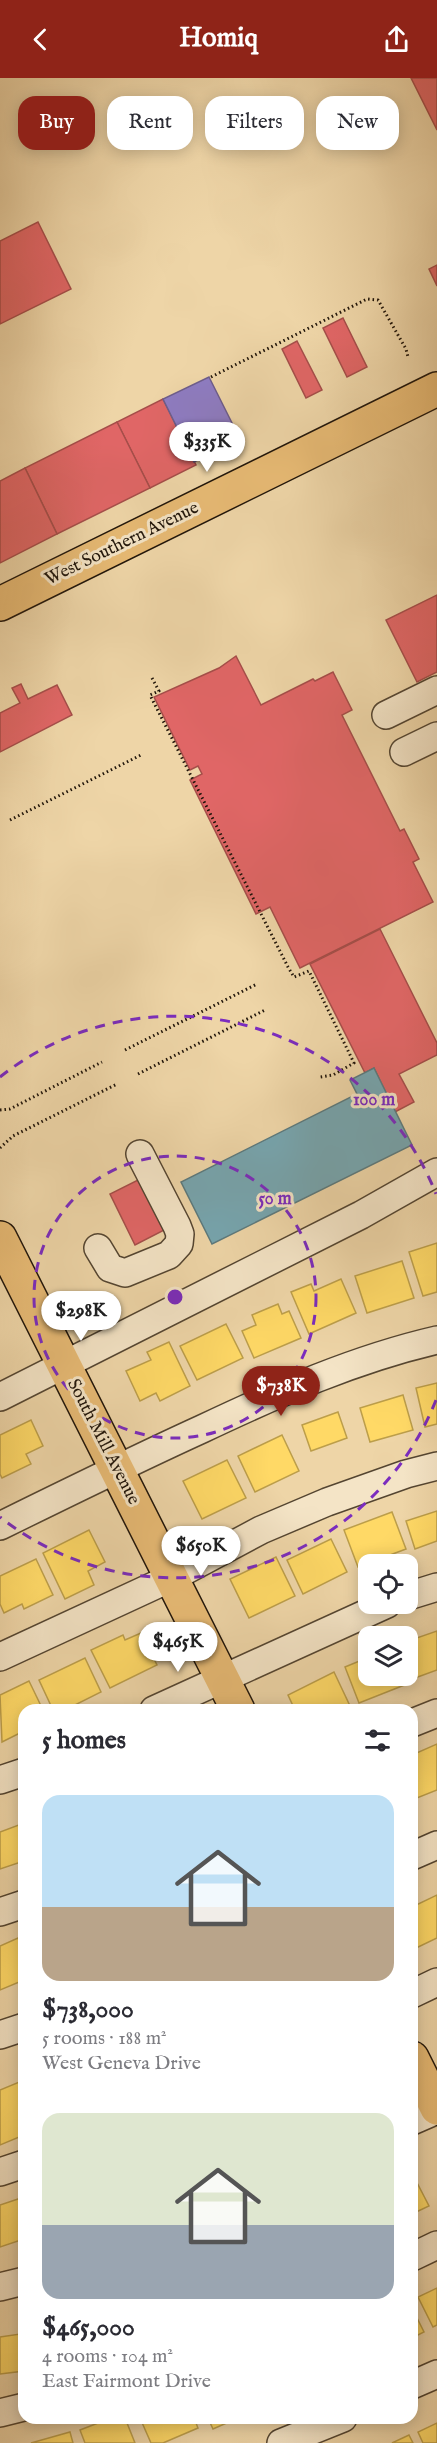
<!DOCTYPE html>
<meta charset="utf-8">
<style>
:root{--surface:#fff;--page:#f2f2f3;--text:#2b2b33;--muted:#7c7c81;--accent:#8f2418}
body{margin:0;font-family:"IM FELL English",serif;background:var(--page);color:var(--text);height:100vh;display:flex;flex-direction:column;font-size:22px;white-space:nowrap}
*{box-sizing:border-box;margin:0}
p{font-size:20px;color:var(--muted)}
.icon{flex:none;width:33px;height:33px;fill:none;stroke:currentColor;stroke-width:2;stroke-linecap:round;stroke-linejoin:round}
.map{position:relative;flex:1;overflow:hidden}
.sheet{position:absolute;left:18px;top:1626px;width:400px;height:720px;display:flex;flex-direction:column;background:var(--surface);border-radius:18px;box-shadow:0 3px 15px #0003}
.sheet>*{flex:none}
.banner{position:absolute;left:18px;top:18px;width:402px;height:54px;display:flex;gap:12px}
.controls{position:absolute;left:358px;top:1476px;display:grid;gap:12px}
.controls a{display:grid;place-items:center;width:60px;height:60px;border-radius:12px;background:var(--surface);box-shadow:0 3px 15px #0003;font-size:30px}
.price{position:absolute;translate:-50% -51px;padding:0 14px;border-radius:21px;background:#fff;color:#222;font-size:20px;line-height:39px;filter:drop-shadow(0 2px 3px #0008)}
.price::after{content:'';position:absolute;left:50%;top:36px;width:18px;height:14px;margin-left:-9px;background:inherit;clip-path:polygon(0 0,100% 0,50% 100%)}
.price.selected{background:var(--accent);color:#fff}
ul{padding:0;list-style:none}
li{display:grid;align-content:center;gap:12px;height:318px;padding:0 24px}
li span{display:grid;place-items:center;height:186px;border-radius:18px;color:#555}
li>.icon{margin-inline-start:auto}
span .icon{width:108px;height:108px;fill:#fffc;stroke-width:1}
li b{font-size:26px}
h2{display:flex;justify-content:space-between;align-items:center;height:72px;padding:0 24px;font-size:26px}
.chip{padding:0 21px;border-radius:18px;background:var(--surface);box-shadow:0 3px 15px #0003;font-size:21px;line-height:54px}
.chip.selected{background:var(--accent);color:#fff}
header{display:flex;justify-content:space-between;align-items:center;height:78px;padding:0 24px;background:var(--accent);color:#fff;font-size:27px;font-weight:700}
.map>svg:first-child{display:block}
</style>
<header><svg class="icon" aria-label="back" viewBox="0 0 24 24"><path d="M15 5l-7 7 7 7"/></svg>Homiq<svg class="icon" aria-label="share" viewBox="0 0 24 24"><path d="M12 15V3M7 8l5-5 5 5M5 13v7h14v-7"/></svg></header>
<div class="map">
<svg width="437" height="2365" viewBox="0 0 437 2365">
<rect width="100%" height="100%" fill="#eed5a7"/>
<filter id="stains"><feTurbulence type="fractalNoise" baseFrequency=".00333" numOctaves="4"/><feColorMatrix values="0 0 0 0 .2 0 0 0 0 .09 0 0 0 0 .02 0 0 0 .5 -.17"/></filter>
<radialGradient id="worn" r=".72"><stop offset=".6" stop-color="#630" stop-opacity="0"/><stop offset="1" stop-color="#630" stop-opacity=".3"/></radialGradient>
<g fill="#ffd966" stroke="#bc9e4a" stroke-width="1.5">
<path d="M437 1165V1214L423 1218 409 1174Z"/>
<path d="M402 1183 414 1220 367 1235 355 1198Z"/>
<path d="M341 1201 356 1235 309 1256 291 1214 311 1206 314 1213Z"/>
<path d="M278 1226 282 1236 289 1233 301 1260 254 1280 242 1253 256 1247 252 1237Z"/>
<path d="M226 1246 243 1280 197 1302 180 1268Z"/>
<path d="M169 1264 190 1308 160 1323 156 1315 140 1323 126 1293 151 1282 147 1274Z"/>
<path d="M437 1305V1346L425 1349 416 1310Z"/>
<path d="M403 1317 413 1352 370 1364 360 1330Z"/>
<path d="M338 1334 347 1360 311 1373 302 1347Z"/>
<path d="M31 1342 43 1368 26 1376 31 1386 2 1400 0 1396V1357Z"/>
<path d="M282 1357 299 1393 255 1414 238 1378Z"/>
<path d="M227 1382 246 1420 202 1441 183 1403Z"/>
<path d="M437 1433V1463L415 1471 406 1443Z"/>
<path d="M392 1434 406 1471 358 1489 344 1452Z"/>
<path d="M89 1452 105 1484 88 1493 94 1507 65 1521 43 1475Z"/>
<path d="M331 1461 347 1494 303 1516 287 1482Z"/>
<path d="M276 1479 295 1518 249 1540 230 1501Z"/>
<path d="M36 1481 53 1517 24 1531 22 1526 4 1535 0 1526V1498Z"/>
<path d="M437 1553V1592L415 1600 408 1580V1563Z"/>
<path d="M141 1555 157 1587 110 1610 91 1572 123 1557 125 1562Z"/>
<path d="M369 1579V1598H404L407 1606 359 1625 345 1589Z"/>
<path d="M85 1580 101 1614 65 1632H53L39 1602Z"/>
<path d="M334 1594 350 1628 341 1632H295L288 1617Z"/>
<path d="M29 1603 43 1632H24V1653L2 1664 0 1617Z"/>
<path d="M437 1666V1712L412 1722V1677Z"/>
<path d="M24 1745V1783L0 1791V1754Z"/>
<path d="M437 1817V1860L412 1872V1829Z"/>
<path d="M18 1860 24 1873V1902L0 1912V1868Z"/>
<path d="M24 2002V2057L0 2067V2012Z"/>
<path d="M412 2095 429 2128 412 2136Z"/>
<path d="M21 2120 24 2130V2161L0 2169V2127Z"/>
<path d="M437 2210V2247L433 2249 418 2219Z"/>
<path d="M412 2230 424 2254 412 2260Z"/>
<path d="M20 2256 24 2293 0 2296V2259Z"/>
<path d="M111 2340H125L135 2365H85L80 2352Z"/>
<path d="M140 2340H194L198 2350 163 2365H151Z"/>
<path d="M208 2340H238L213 2351Z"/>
<path d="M437 2345V2365H423L418 2354Z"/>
<path d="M70 2354 73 2365H31Z"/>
<path d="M409 2357 413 2365H392Z"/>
</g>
<g fill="#e06666" stroke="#a64e4a" stroke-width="1.5">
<path d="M411 0H437V52Z"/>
<path d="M38 144 71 211 0 246V163Z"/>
<path d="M437 187V208L429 191Z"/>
<path d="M343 240 367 289 347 299 323 250Z"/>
<path d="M297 263 322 312 306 320 282 271Z"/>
<path d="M163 321 196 387 150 410 117 344Z"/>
<path d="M117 344 150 410 57 456 25 390Z"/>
<path d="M25 390 57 456 0 485V403Z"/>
<path d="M437 517V594L417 604 386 542Z"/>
<path d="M236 578 261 627 313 601 315 603 333 594 352 632 342 637 400 753 404 751 419 781 413 784 433 824 300 890 270 829 256 836 190 702 202 696 198 688 190 692 154 619 219 590Z"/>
<path d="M21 606 28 621 57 607 72 637 0 674V635L20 625 12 610Z"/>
<path d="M380 851 437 965V977L399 996 414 1024 395 1034 374 990 365 995 310 886Z"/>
<path d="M148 1097 174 1147 135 1167 110 1116Z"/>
</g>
<path fill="#8e7cc3" stroke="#6d5d8c" stroke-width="1.5" d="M209 299 240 361 194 384 163 321Z"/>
<path fill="#76a5af" stroke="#5c7a7e" stroke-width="1.5" d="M374 990 412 1067 212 1166 181 1104 357 1016 350 1002Z"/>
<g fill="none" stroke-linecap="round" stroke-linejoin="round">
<g stroke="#544531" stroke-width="30">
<g id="minor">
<path d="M386 637 437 612"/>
<path d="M404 674 437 658"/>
<path d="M98 1170 110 1190 125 1195 169 1177 179 1166 180 1156 177 1148 140 1076"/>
<path d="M0 1319 361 1137 437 1094"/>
<path d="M0 1448C67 1415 134 1382 202 1351 278 1315 355 1281 437 1262"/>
<path d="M408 1518 437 1509"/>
<path d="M0 1579 173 1499 261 1452 327 1424 406 1396 437 1388"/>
<path d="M154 1632 387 1526"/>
<path d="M412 1645 437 1635"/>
<path d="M0 1702 24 1694"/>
<path d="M412 1778 437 1767"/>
<path d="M0 1834 24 1826"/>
<path d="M412 1916 437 1904"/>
<path d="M0 1957 24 1949"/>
<path d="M412 2043 437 2032"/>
<path d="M0 2094 24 2086"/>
<path d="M412 2179 437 2167"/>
<path d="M0 2209 24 2203"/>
<path d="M412 2307 437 2296"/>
<path d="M0 2335 24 2329"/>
<path d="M281 2365 343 2340"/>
</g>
</g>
<g stroke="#20150a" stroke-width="36">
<g id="major">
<path d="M0 526 437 311"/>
<path d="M0 1160 238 1632"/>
<path d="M412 1980 437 2030"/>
</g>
</g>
<g stroke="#20150a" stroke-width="3" stroke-dasharray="1.5 3" stroke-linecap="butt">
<path d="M211 299 367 221 378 222 406 271 408 279"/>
<path d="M152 600 159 613 150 617 288 889 294 899 309 893 354 985 333 997 320 999"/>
<path d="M10 742 143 676"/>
<path d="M125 972 257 906"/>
<path d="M138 996 265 932"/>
<path d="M0 1032 10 1031 102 984"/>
<path d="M0 1070 13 1058 117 1006"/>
</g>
<use href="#minor" stroke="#f4e4c6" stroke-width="27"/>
<use href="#major" stroke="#e7ba74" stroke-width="33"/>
</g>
<g fill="none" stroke="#7b2cbf" stroke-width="3" stroke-dasharray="10 8">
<circle cx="175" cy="1219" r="141"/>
<path d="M436 1322A281 281 0 0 1 0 1439M0 999A281 281 0 0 1 436 1116"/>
</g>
<g text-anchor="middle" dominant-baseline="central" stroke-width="6" stroke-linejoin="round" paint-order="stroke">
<g font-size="18" fill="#20150a" stroke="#f4e4c6">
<text transform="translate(122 466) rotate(-26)">West Southern Avenue</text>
<text transform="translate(103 1364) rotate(63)">South Mill Avenue</text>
</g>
</g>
<circle cx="175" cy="1219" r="9" fill="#7b2cbf" stroke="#f4e4c6" stroke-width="3"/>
<g font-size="18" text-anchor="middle" font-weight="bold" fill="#7b2cbf" stroke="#f4e4c6" stroke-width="6" stroke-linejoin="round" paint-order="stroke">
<text x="374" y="1027">100 m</text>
<text x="275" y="1126">50 m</text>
</g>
<rect width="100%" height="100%" filter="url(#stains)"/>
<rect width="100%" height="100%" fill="url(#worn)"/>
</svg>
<div class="controls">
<a><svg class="icon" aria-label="locate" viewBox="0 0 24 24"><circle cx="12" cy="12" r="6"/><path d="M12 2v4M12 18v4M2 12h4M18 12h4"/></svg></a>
<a><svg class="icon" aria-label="layers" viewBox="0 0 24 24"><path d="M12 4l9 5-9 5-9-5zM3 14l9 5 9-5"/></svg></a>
</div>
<b class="price" style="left:207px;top:395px">$335K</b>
<b class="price" style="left:81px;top:1264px">$298K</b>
<b class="price selected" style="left:281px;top:1339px">$738K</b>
<b class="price" style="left:201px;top:1499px">$650K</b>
<b class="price" style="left:178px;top:1595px">$465K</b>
<div class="banner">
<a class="chip selected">Buy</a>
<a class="chip">Rent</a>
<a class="chip">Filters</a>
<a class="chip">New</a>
</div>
<section class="sheet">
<h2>5 homes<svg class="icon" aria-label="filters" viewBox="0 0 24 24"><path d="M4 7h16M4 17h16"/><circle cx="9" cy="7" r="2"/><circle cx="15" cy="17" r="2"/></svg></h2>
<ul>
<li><span style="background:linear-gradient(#bfe0f5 60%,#b9a48a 0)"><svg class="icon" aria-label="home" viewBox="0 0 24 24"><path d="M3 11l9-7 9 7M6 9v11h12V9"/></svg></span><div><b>$738,000</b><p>5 rooms · 188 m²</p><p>West Geneva Drive</p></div></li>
<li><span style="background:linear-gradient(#dfe7d0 60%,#9aa5b1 0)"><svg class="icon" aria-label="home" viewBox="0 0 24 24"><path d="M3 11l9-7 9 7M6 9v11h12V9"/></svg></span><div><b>$465,000</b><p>4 rooms · 104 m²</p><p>East Fairmont Drive</p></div></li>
</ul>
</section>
</div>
